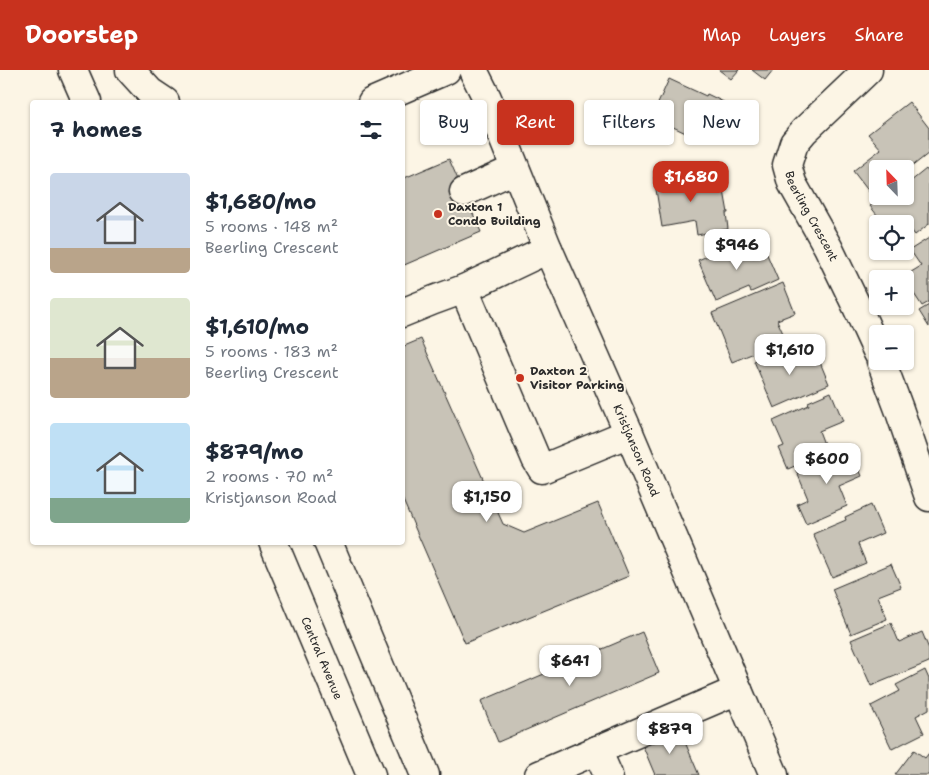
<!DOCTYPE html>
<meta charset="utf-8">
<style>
:root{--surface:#fff;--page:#f2f2f3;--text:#1f2937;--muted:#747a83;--accent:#c8321e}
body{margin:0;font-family:"Shantell Sans",sans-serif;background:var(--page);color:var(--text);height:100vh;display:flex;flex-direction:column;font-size:19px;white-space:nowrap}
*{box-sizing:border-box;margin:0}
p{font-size:16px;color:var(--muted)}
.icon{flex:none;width:28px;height:28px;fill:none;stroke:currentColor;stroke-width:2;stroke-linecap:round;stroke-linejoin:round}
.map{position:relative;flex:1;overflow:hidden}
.sheet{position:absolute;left:30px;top:30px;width:375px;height:445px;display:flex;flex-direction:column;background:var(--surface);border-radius:5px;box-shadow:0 1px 4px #0004}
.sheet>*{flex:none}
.hud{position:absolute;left:420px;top:30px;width:434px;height:45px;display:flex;gap:10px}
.needle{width:32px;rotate:337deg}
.fabs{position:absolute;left:869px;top:90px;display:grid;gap:10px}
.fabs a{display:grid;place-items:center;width:45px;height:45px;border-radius:5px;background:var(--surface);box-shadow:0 1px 4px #0004;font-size:25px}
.price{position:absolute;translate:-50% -42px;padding:0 11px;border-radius:10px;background:#fff;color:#222;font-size:16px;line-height:32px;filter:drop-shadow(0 1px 2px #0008)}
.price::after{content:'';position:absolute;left:50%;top:30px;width:15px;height:11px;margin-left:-8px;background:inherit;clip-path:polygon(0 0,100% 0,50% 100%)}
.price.active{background:var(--accent);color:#fff}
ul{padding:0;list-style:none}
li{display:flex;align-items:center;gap:15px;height:125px;padding:0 20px}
li span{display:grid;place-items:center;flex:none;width:140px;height:100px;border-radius:5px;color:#555}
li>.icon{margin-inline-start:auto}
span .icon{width:60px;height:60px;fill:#fffc;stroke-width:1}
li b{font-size:21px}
h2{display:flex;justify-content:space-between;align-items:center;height:60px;padding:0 20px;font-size:21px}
.chip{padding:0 18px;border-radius:5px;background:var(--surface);box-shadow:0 1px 4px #0004;font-size:18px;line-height:45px}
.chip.active{background:var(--accent);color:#fff}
header{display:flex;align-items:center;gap:30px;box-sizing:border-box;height:70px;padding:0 25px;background:var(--accent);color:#fff}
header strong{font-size:24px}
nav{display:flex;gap:28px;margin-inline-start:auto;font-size:18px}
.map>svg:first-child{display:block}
</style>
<header>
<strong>Doorstep</strong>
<nav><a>Map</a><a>Layers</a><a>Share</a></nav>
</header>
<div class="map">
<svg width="929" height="705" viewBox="0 0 929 705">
<rect width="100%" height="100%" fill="#fcf5e5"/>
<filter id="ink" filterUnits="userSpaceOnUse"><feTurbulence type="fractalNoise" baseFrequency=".02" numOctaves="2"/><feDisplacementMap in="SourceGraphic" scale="10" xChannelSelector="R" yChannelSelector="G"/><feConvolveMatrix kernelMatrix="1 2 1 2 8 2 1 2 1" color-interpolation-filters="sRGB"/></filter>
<g filter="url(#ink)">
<g fill="#c8c3b7" stroke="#2b2b2b">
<path d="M719 0H739L731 9Z"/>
<path d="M752 0H773L765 10Z"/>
<path d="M669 9 706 26 707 24 734 37 721 64 698 53 692 66 652 47Z"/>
<path d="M909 32 929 58V83L905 102V99H878V124L873 127 853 101 881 79 868 64Z"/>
<path d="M449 89 481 162 402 196V109Z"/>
<path d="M695 99 699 120 723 115 728 143H726L728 159 697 165 695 151 662 157 654 107Z"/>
<path d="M926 99 929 103V154L915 165 902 148 895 154H884L870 136 883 126H905V116Z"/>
<path d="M929 168V232L922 236 903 207 921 196 910 180Z"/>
<path d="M746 170 753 188 766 182 778 210 751 222 749 218 716 232 698 190Z"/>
<path d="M783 213 795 243 777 250 786 270 732 292 712 243Z"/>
<path d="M929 235V257L919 241Z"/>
<path d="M421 269 503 454 524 463 598 433 629 506 465 573 402 428V277Z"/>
<path d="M787 276 793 290 806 284 808 289 817 285 829 314 774 338 754 291Z"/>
<path d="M831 322 843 351 819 361 827 382 788 399 779 378 784 376 773 351 809 335 808 332Z"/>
<path d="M850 378 862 406 839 416 847 436 806 454 797 434 808 429 796 400Z"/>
<path d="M871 435 883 463 858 474 866 493 832 507 813 464 846 450 845 447Z"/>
<path d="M891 494 901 517 878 526 887 549 851 564 832 519Z"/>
<path d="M891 553 899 572 922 562 929 579V592L871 616 851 570Z"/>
<path d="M642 562 659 603 498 672 481 631Z"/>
<path d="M925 600 929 609V639L916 646 924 663 892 679 871 636 900 621 896 615Z"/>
<path d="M679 658 699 705H655L642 674Z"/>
<path d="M914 680 925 688 929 683V705H895Z"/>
</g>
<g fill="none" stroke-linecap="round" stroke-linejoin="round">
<g stroke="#2b2b2b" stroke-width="31">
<g id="minor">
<path id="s1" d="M473 0 487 28 548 179 629 363 774 705"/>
<path id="s2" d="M868 0 804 61 794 73 787 95 792 113 828 177 857 237 878 283"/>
<path d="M372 32 446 0"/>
<path d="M464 122 515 99"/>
<path d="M548 179 464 219 536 389 542 399 629 363"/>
<path d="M402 243 434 230 464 219"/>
<path d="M881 291 899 339 929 427"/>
<path d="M597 680 608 705"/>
<path d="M539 705 738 620"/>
</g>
</g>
<g stroke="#2b2b2b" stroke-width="31">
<g id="major">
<path d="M73 0 87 32"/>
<path d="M130 0 150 22 165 32"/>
<path id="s3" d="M273 472 371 705"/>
<path d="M328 472 425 705"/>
</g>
</g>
<use href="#minor" stroke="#fcf5e5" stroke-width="28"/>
<use href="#major" stroke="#fcf5e5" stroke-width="28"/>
</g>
</g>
<g fill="#c8321e" stroke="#fcf5e5" stroke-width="2">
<circle cx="438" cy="144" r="5"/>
<circle cx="520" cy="308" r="5"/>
</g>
<g text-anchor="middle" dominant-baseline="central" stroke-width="4" stroke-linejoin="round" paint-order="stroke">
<g font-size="12" font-weight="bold" fill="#2b2b2b" stroke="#fcf5e5" text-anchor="start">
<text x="448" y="137">Daxton 1<tspan x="448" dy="14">Condo Building</tspan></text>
<text x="530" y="301">Daxton 2<tspan x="530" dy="14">Visitor Parking</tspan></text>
</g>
<g font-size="12" fill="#2b2b2b" stroke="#fcf5e5">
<text stroke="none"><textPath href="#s2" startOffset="184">Beerling Crescent</textPath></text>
<text stroke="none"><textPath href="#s1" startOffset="414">Kristjanson Road</textPath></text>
<text stroke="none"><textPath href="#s3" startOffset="126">Central Avenue</textPath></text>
</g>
</g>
</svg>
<div class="fabs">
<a><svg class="needle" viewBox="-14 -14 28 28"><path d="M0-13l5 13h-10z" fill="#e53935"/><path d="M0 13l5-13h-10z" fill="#747a83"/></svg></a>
<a><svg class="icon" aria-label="locate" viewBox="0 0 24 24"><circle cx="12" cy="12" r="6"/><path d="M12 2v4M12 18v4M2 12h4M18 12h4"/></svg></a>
<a>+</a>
<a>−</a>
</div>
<b class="price active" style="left:691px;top:133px">$1,680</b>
<b class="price" style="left:737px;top:201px">$946</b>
<b class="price" style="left:790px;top:306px">$1,610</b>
<b class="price" style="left:827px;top:415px">$600</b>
<b class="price" style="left:487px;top:453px">$1,150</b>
<b class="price" style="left:570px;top:617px">$641</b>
<b class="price" style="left:670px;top:685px">$879</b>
<div class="hud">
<a class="chip">Buy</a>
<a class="chip active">Rent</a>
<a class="chip">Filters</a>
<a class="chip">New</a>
</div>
<section class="sheet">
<h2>7 homes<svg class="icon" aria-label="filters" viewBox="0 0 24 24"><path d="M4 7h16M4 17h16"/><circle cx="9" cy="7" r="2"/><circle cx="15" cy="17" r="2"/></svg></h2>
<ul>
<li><span style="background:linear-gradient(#c9d6e8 75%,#b9a48a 0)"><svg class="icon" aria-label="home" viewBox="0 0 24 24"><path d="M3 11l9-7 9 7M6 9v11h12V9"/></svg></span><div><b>$1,680/mo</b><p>5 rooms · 148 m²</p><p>Beerling Crescent</p></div></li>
<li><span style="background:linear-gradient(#dfe7d0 60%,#b9a48a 0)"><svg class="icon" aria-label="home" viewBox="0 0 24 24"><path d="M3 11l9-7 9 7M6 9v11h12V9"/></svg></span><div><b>$1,610/mo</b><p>5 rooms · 183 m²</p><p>Beerling Crescent</p></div></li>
<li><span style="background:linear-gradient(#bfe0f5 75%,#7fa58c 0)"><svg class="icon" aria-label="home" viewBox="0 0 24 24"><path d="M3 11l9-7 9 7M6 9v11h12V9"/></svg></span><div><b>$879/mo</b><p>2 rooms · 70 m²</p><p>Kristjanson Road</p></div></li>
</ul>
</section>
</div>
